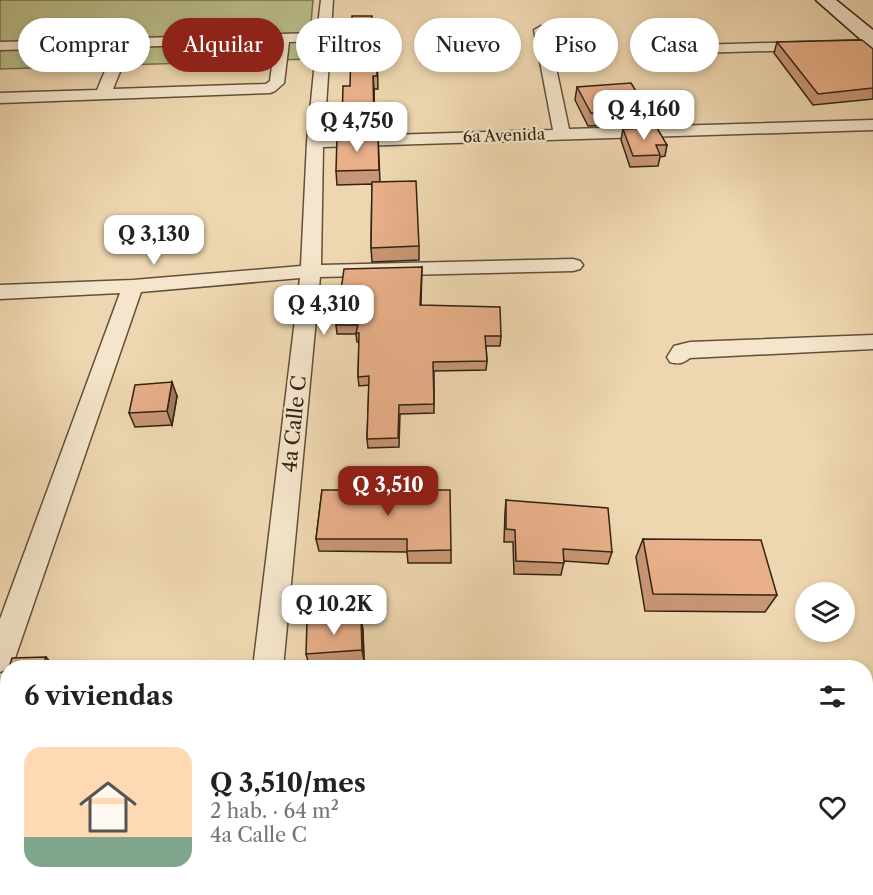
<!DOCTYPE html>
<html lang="es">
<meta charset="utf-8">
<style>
:root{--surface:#fff;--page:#f6f6f6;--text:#222;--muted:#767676;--accent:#8f2418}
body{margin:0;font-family:"Libre Caslon Text",serif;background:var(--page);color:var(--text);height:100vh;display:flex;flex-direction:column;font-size:22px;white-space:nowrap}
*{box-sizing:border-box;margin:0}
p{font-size:20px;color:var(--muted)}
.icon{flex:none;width:33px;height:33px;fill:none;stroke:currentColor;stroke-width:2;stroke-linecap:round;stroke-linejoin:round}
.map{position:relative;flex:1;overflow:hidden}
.drawer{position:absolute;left:0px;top:660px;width:873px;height:236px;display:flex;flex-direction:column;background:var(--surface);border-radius:24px 24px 0 0;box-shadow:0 3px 9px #0003}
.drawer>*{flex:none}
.top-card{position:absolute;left:18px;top:18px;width:837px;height:54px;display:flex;gap:12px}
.fabs{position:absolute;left:795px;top:582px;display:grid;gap:12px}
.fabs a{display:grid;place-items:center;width:60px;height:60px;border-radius:50%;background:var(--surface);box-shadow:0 3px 9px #0003;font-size:30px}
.price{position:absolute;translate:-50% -51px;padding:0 14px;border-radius:12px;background:#fff;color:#222;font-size:20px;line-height:39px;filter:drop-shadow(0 2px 3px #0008)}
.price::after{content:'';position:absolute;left:50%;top:36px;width:18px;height:14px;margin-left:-9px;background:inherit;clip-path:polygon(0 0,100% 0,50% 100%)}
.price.current{background:var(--accent);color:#fff}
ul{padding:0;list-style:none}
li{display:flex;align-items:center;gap:18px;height:150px;padding:0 24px}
li span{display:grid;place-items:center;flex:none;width:168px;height:120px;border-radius:18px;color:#555}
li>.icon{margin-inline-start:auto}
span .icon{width:72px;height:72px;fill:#fffc;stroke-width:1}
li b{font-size:26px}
h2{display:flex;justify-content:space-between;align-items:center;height:72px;padding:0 24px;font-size:26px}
.tag{padding:0 21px;border-radius:27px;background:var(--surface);box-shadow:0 3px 9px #0003;font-size:21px;line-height:54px}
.tag.current{background:var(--accent);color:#fff}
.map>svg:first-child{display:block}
</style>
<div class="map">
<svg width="873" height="895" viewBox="0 0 873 895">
<rect width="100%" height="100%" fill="#eed7b0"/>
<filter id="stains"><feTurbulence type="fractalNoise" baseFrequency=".00333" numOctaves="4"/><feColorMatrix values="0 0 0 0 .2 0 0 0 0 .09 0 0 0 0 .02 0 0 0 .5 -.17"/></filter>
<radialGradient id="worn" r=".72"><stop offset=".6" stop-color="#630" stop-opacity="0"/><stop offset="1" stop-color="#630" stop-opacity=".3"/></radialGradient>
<path fill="#babe8a" stroke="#76704e" stroke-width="1.5" d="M0 0H313L308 59 0 69Z"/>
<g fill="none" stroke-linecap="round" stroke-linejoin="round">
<g stroke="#61503a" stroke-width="3">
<g id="street">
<path d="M321 0H333L324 137 553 130 534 30 541 26 548 30 569 129 873 120V130L323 147 321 265 573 259 580 261 583 265 580 269 573 271 320 277 283 668H253L300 278 141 292 15 658 10 668 0 672V619L120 293 0 299V285L133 280 301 266 307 142 317 41 289 42 284 83 275 91 270 93 0 103V93L97 90 115 47 0 50V42L317 33ZM275 42 270 81 266 84 113 89 130 47Z"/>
<path d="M873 40V48L661 54 654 50 661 46Z"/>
<path d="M873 335V349L690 358C683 363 680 365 670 362L667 357 674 346 690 342Z"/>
<path d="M866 881 871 895H835L834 888H866Z"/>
<path d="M228 888H262V895H226Z"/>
<path d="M537 888H571L572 895H536Z"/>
</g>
</g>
<g stroke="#322312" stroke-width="3">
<path id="secondary" d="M816 0H836L873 30V46L866 44Z"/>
</g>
<use href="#street" fill="#f4e5cc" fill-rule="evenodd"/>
<use href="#secondary" fill="#f4e5cc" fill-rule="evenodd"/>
</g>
<g fill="#c89676" stroke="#322312" stroke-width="1.5">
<path d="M373 33 377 46 378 89H374V133L343 134 342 121 350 86Z"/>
<path d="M777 42 873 49V99L813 105 774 53Z"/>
<path d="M577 87 648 111 645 124 588 126 575 100Z"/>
<path d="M623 129 667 145 665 156 660 157 658 166 630 167 621 140Z"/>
<path d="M378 136 380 182 419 246V260L372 262 371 248 372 184 337 185 336 171Z"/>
<path d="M422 267 421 305 501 336 500 346H486L487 361 486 370 434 371V413L400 414 399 447 368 448 367 439 369 385 359 386 358 377 359 342H357L356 334H337L336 325Z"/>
<path d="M177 396 172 425 135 427 129 413Z"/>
<path d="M322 490 451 550V563H408L407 552 319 551 316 539Z"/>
<path d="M506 500 612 552 608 564 564 561 561 575 514 574 513 542H504L505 513Z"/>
<path d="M643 539 777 595 765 612 645 611 636 557Z"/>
<path d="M363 630 364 661 309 665 306 654Z"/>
<path d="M8 673V702H6L0 697Z"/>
<path d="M873 832V854L866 836Z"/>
</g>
<g fill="#a27a60" stroke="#322312" stroke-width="1.5">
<path d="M373 76 374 89V133V120Z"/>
<path d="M172 382 177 396 172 425 167 411Z"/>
<path d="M361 618 363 630 364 661 362 650Z"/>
<path d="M46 657 51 663 49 668H42Z"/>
</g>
<g fill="#e8af89" stroke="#322312" stroke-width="1.5">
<path d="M352 16H372V33H376L377 76H373L374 120 342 121 343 86H350Z"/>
<path d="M862 40 873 49V88L818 94 777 42Z"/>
<path d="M631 83 648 111 591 113 577 87Z"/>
<path d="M657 128 667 145H656L660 155 633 156 623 129Z"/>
<path d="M341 135 378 136 379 170 336 171 337 137Z"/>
<path d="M416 181 419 246 371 248 372 182Z"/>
<path d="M422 267 420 305 500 307 501 336H485L487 361 433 362 434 404 399 405 398 438 367 439 369 376 358 377 359 333H356L358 325H336L344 269Z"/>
<path d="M172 382 167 411 129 413 135 385Z"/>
<path d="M322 490H450L451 550 407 551V539H316Z"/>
<path d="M506 500 608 508 612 552 563 549 564 563 516 561 515 530 506 529Z"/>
<path d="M643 539 761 540 777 595 653 594Z"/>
<path d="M361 618 362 650 306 654 307 622Z"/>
<path d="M46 657 42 668H9L12 658Z"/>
<path d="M8 673V696H0Z"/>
</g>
<g text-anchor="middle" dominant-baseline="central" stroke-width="5" stroke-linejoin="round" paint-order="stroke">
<g font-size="16" fill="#322312" stroke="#f4e5cc">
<text transform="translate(504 135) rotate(-2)">6a Avenida</text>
</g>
<g font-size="20" fill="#322312" stroke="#f4e5cc">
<text transform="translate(294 424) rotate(-84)">4a Calle C</text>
</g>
</g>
<rect width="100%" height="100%" filter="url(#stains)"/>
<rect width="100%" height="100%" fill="url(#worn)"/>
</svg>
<div class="fabs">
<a><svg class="icon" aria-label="layers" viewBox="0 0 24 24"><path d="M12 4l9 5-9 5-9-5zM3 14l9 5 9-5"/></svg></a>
</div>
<b class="price" style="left:644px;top:141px">Q 4,160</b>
<b class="price" style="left:357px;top:153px">Q 4,750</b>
<b class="price" style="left:154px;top:266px">Q 3,130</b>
<b class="price" style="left:324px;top:336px">Q 4,310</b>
<b class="price current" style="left:388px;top:517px">Q 3,510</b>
<b class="price" style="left:334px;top:636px">Q 10.2K</b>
<div class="top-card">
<a class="tag">Comprar</a>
<a class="tag current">Alquilar</a>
<a class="tag">Filtros</a>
<a class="tag">Nuevo</a>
<a class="tag">Piso</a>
<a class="tag">Casa</a>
</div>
<section class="drawer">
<h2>6 viviendas<svg class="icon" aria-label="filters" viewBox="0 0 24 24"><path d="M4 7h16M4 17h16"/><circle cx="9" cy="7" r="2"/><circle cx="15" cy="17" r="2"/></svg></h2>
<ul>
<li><span style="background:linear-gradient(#ffd9b3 75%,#7fa58c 0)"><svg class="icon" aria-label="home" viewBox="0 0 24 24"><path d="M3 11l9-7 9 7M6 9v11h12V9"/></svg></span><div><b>Q 3,510/mes</b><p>2 hab. · 64 m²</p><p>4a Calle C</p></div><svg class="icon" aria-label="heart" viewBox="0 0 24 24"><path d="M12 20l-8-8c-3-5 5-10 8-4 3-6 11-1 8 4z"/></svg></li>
</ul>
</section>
</div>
